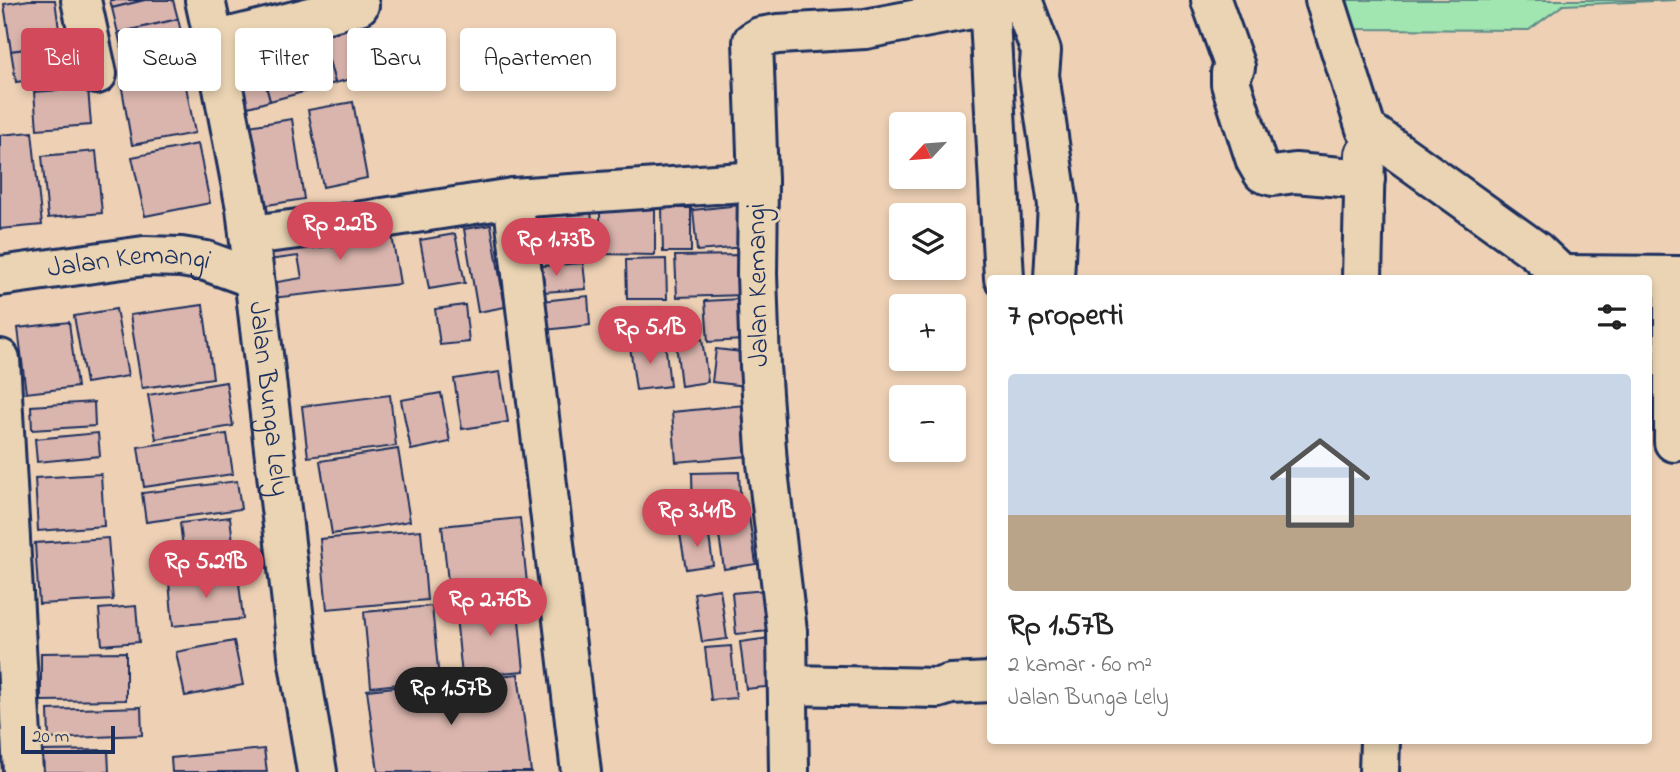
<!DOCTYPE html>
<html lang="id">
<meta charset="utf-8">
<style>
:root{--surface:#fff;--page:#f6f6f6;--text:#222;--muted:#767676;--line:#e0e0e0;--accent:#d1495b}
body{margin:0;font-family:"Indie Flower",sans-serif;background:var(--page);color:var(--text);height:100vh;display:flex;flex-direction:column;font-size:26px;white-space:nowrap}
*{box-sizing:border-box;margin:0}
p{font-size:23px;color:var(--muted)}
.icon{flex:none;width:38px;height:38px;fill:none;stroke:currentColor;stroke-width:2;stroke-linecap:round;stroke-linejoin:round}
.map{position:relative;flex:1;overflow:hidden}
.sheet{position:absolute;left:987px;top:275px;width:665px;height:469px;display:flex;flex-direction:column;background:var(--surface);border-radius:7px;box-shadow:0 4px 10px #0003}
.sheet>*{flex:none}
.hud{position:absolute;left:21px;top:28px;width:665px;height:63px;display:flex;gap:14px}
.needle{width:46px;rotate:244deg}
.controls{position:absolute;left:889px;top:112px;display:grid;gap:14px}
.controls a{display:grid;place-items:center;width:77px;height:77px;border-radius:7px;background:var(--surface);box-shadow:0 4px 10px #0003;font-size:35px}
.scale{position:absolute;left:21px;bottom:18px;width:94px;box-sizing:border-box;padding-left:7px;border:4px solid #1b2f5e;border-top:0;font-size:19px;line-height:24px;white-space:nowrap;color:#1b2f5e;-webkit-text-stroke:5px #ead4b3;paint-order:stroke}
.price{position:absolute;translate:-50% -60px;padding:0 16px;border-radius:24px;background:var(--accent);color:#fff;font-size:23px;line-height:46px;filter:drop-shadow(0 2px 4px #0008)}
.price::after{content:'';position:absolute;left:50%;top:42px;width:21px;height:16px;margin-left:-10px;background:inherit;clip-path:polygon(0 0,100% 0,50% 100%)}
.price.on{background:#222;color:#fff}
ul{padding:0;list-style:none}
li{display:grid;align-content:center;gap:14px;height:371px;padding:0 21px}
li+li{border-top:2px solid var(--line)}
li span{display:grid;place-items:center;height:217px;border-radius:7px;color:#555}
li>.icon{margin-inline-start:auto}
span .icon{width:126px;height:126px;fill:#fffc;stroke-width:1}
li b{font-size:30px}
h2{display:flex;justify-content:space-between;align-items:center;height:84px;padding:0 21px;font-size:30px}
.pill{padding:0 24px;border-radius:7px;background:var(--surface);box-shadow:0 4px 10px #0003;font-size:24px;line-height:63px}
.pill.on{background:var(--accent);color:#fff}
.map>svg:first-child{display:block}
</style>
<div class="map">
<svg width="1680" height="772" viewBox="0 0 1680 772">
<rect width="100%" height="100%" fill="#eed1b5"/>
<filter id="ink" filterUnits="userSpaceOnUse"><feTurbulence type="fractalNoise" baseFrequency=".0143" numOctaves="2"/><feDisplacementMap in="SourceGraphic" scale="14" xChannelSelector="R" yChannelSelector="G"/><feConvolveMatrix kernelMatrix="1 2 1 2 8 2 1 2 1" color-interpolation-filters="sRGB"/></filter>
<g filter="url(#ink)">
<path fill="#a1e5b0" stroke="#5e8a87" stroke-width="2" d="M1344 0H1676L1563 5 1529 30 1353 29Z"/>
<g fill="#dab5ae" stroke="#1b2f5e" stroke-width="2">
<path d="M29 0H55L61 44 11 51 4 4Z"/>
<path d="M110 0H145L112 8Z"/>
<path d="M145 0H173L178 19 118 33 112 8Z"/>
<path d="M178 19 186 53 126 68 118 33Z"/>
<path d="M350 20 366 75 335 83 320 28Z"/>
<path d="M320 28 335 83 307 91 292 36Z"/>
<path d="M292 36 307 91 270 101 255 46Z"/>
<path d="M61 44 66 75 16 82 11 51Z"/>
<path d="M255 46 270 101 241 109 226 54Z"/>
<path d="M183 71 195 133 132 145 121 83Z"/>
<path d="M88 88 91 125 37 129 34 92Z"/>
<path d="M353 102 367 178 323 187 308 110Z"/>
<path d="M292 119 304 199 255 207 243 127Z"/>
<path d="M32 132 42 225 0 229V135Z"/>
<path d="M198 144 210 203 145 216 132 157Z"/>
<path d="M96 151 102 213 48 218 42 156Z"/>
<path d="M600 205 655 206V255L600 254Z"/>
<path d="M740 205 744 247 697 251 693 210Z"/>
<path d="M662 208H691V252H663Z"/>
<path d="M591 209 594 252 527 255 525 213Z"/>
<path d="M390 223 400 284 272 298 271 283 302 278 298 256 268 260V247Z"/>
<path d="M491 225 505 307 478 312 464 229Z"/>
<path d="M455 234 465 283 429 289 420 240Z"/>
<path d="M743 255 745 295 677 297 675 256Z"/>
<path d="M666 259 667 299H627L626 260Z"/>
<path d="M583 263 586 289 529 293 527 267Z"/>
<path d="M588 296 590 325 536 331 533 302Z"/>
<path d="M740 299 743 340 708 342 705 301Z"/>
<path d="M203 305 213 378 142 388 130 315Z"/>
<path d="M465 305 469 342 440 345 435 309Z"/>
<path d="M690 307 691 329 637 331 636 308Z"/>
<path d="M116 309 128 376 86 383 74 316Z"/>
<path d="M69 322 77 387 26 393 18 328Z"/>
<path d="M702 339 708 382 681 386 676 343Z"/>
<path d="M665 341 670 386 636 390 630 346Z"/>
<path d="M716 349 750 353 746 386 712 382Z"/>
<path d="M500 372 508 422 462 429 454 379Z"/>
<path d="M226 382 233 426 156 439 148 395Z"/>
<path d="M441 393 450 442 411 450 401 400Z"/>
<path d="M390 395 396 446 308 457 302 406Z"/>
<path d="M94 402 95 426 32 430 31 406Z"/>
<path d="M745 405 749 456 676 462 672 412Z"/>
<path d="M98 433 100 456 37 462 35 439Z"/>
<path d="M227 434 233 474 144 487 138 447Z"/>
<path d="M398 449 410 521 332 534 320 461Z"/>
<path d="M739 472 741 513 693 514 692 473Z"/>
<path d="M101 474 104 526 38 531 35 478Z"/>
<path d="M237 481 241 509 146 522 142 493Z"/>
<path d="M230 517 236 567 186 572 180 523Z"/>
<path d="M749 517 756 564 724 569 717 522Z"/>
<path d="M520 518 527 583 449 591 442 526Z"/>
<path d="M708 529 713 565 686 569 680 534Z"/>
<path d="M421 530 427 600 327 609 320 539Z"/>
<path d="M108 538 113 600 39 604 35 543Z"/>
<path d="M238 574 243 619 173 626 169 582Z"/>
<path d="M720 589 727 639 702 642 694 593Z"/>
<path d="M766 590 769 631 736 634 732 593Z"/>
<path d="M517 600 524 671 462 676 455 606Z"/>
<path d="M136 606 139 642 102 645 99 609Z"/>
<path d="M432 606 439 680 371 687 364 612Z"/>
<path d="M770 638 775 686 746 689 740 642Z"/>
<path d="M234 641 243 685 185 696 176 652Z"/>
<path d="M731 646 736 698 711 700 705 648Z"/>
<path d="M126 652V700L41 701V653Z"/>
<path d="M518 674 531 772H378L367 690Z"/>
<path d="M141 707 142 735 49 739 48 710Z"/>
<path d="M264 749 267 772H172L171 758Z"/>
<path d="M108 750 109 772H42L41 751Z"/>
</g>
<g fill="none" stroke-linecap="round" stroke-linejoin="round">
<g stroke="#1b2f5e" stroke-width="44">
<g id="minor">
<path d="M81 0 97 74"/>
<path id="s1" d="M205 0 214 41 246 208 299 663 317 772"/>
<path d="M989 0 1004 278"/>
<path d="M1022 0 1041 51 1039 75 1058 205 1054 278"/>
<path d="M1211 0 1235 67 1231 73V84L1256 161 1263 173 1273 176 1295 173 1365 179"/>
<path d="M1325 0 1366 129 1536 251 1555 269 1558 275"/>
<path d="M214 41 359 5"/>
<path d="M513 198 581 772"/>
<path d="M250 235 370 220 513 198 758 181"/>
<path d="M1558 275 1680 276"/>
<path id="s2" d="M0 276 144 256 181 257 206 261 253 278"/>
<path d="M1674 277V442"/>
<path d="M1362 278 1365 154"/>
<path d="M0 359 23 772"/>
<path d="M788 685 938 688 951 684 990 682"/>
<path d="M789 772 787 631 767 463 760 366 757 274 758 181 753 41 760 37 778 34 865 29 1019 0"/>
<path d="M1379 772 1380 740"/>
</g>
</g>
<use href="#minor" stroke="#ead4b3" stroke-width="38"/>
</g>
</g>
<g text-anchor="middle" dominant-baseline="central" stroke-width="6" stroke-linejoin="round" paint-order="stroke">
<g font-size="28" fill="#1b2f5e" stroke="#ead4b3">
<text stroke="none"><textPath href="#s2" startOffset="130">Jalan Kemangi</textPath></text>
<text transform="translate(759 285) rotate(-91)">Jalan Kemangi</text>
<text stroke="none"><textPath href="#s1" startOffset="404">Jalan Bunga Lely</textPath></text>
</g>
</g>
</svg>
<div class="controls">
<a><svg class="needle" viewBox="-14 -14 28 28"><path d="M0-13l5 13h-10z" fill="#e53935"/><path d="M0 13l5-13h-10z" fill="#767676"/></svg></a>
<a><svg class="icon" aria-label="layers" viewBox="0 0 24 24"><path d="M12 4l9 5-9 5-9-5zM3 14l9 5 9-5"/></svg></a>
<a>+</a>
<a>−</a>
</div>
<div class="scale">20 m</div>
<b class="price" style="left:340px;top:262px">Rp 2.2B</b>
<b class="price" style="left:556px;top:278px">Rp 1.73B</b>
<b class="price" style="left:650px;top:366px">Rp 5.1B</b>
<b class="price" style="left:697px;top:549px">Rp 3.41B</b>
<b class="price" style="left:206px;top:600px">Rp 5.29B</b>
<b class="price" style="left:490px;top:638px">Rp 2.76B</b>
<b class="price on" style="left:451px;top:727px">Rp 1.57B</b>
<div class="hud">
<a class="pill on">Beli</a>
<a class="pill">Sewa</a>
<a class="pill">Filter</a>
<a class="pill">Baru</a>
<a class="pill">Apartemen</a>
</div>
<section class="sheet">
<h2>7 properti<svg class="icon" aria-label="filters" viewBox="0 0 24 24"><path d="M4 7h16M4 17h16"/><circle cx="9" cy="7" r="2"/><circle cx="15" cy="17" r="2"/></svg></h2>
<ul>
<li><span style="background:linear-gradient(#c9d6e8 65%,#b9a48a 0)"><svg class="icon" aria-label="home" viewBox="0 0 24 24"><path d="M3 11l9-7 9 7M6 9v11h12V9"/></svg></span><div><b>Rp 1.57B</b><p>2 kamar · 60 m²</p><p>Jalan Bunga Lely</p></div></li>
</ul>
</section>
</div>
